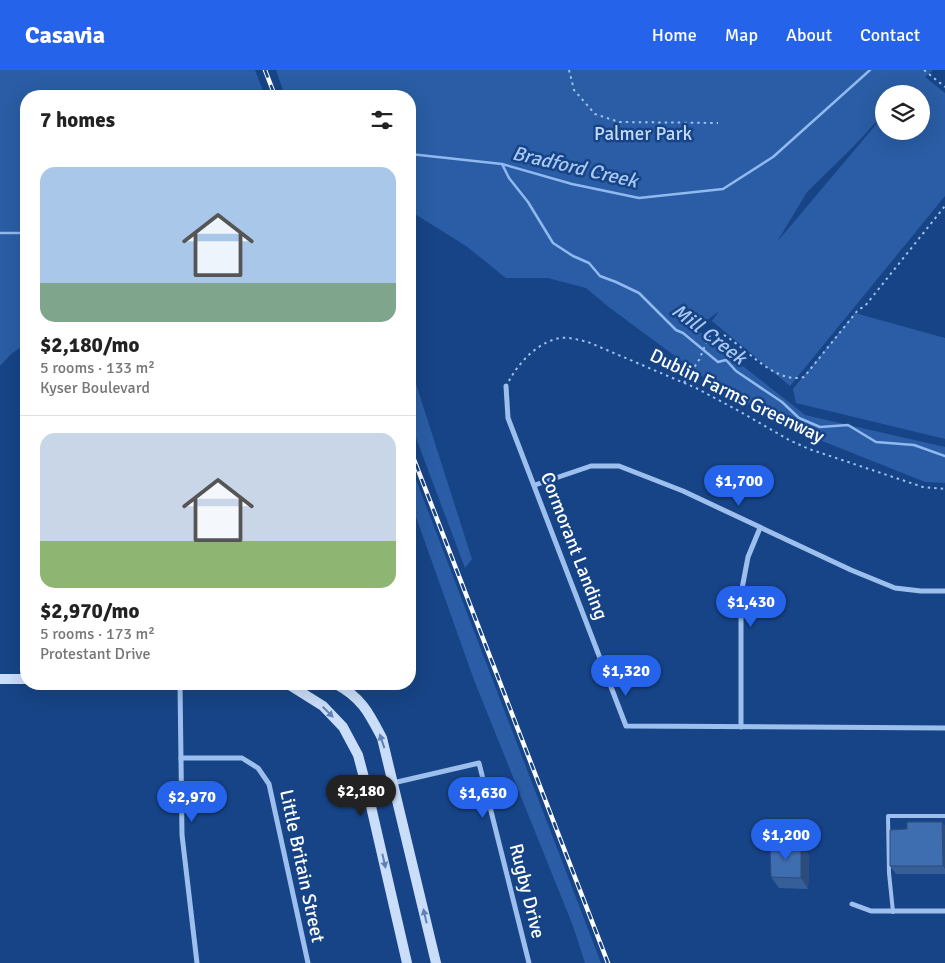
<!DOCTYPE html>
<meta charset="utf-8">
<style>
:root{--surface:#fff;--page:#f6f6f6;--text:#222;--muted:#767676;--line:#e0e0e0;--accent:#2563eb}
body{margin:0;font-family:Signika,sans-serif;background:var(--page);color:var(--text);height:100vh;display:flex;flex-direction:column;font-size:19px;white-space:nowrap}
*{box-sizing:border-box;margin:0}
p{font-size:16px;color:var(--muted)}
.icon{flex:none;width:28px;height:28px;fill:none;stroke:currentColor;stroke-width:2;stroke-linecap:round;stroke-linejoin:round}
.map{position:relative;flex:1;overflow:hidden}
.drawer{position:absolute;left:20px;top:20px;width:396px;height:600px;display:flex;flex-direction:column;background:var(--surface);border-radius:20px;box-shadow:0 5px 20px #0002}
.drawer>*{flex:none}
.fabs{position:absolute;left:875px;top:15px;display:grid;gap:10px}
.fabs a{display:grid;place-items:center;width:55px;height:55px;border-radius:50%;background:var(--surface);box-shadow:0 5px 20px #0002;font-size:25px}
.price{position:absolute;translate:-50% -42px;padding:0 11px;border-radius:18px;background:var(--accent);color:#fff;font-size:16px;line-height:32px;filter:drop-shadow(0 1px 2px #0008)}
.price::after{content:'';position:absolute;left:50%;top:30px;width:15px;height:11px;margin-left:-8px;background:inherit;clip-path:polygon(0 0,100% 0,50% 100%)}
.price.active{background:#222;color:#fff}
ul{padding:0;list-style:none}
li{display:grid;align-content:center;gap:10px;height:265px;padding:0 20px}
li+li{border-top:1px solid var(--line)}
li span{display:grid;place-items:center;height:155px;border-radius:15px;color:#555}
li>.icon{margin-inline-start:auto}
span .icon{width:90px;height:90px;fill:#fffc;stroke-width:1}
li b{font-size:21px}
h2{display:flex;justify-content:space-between;align-items:center;height:60px;padding:0 20px;font-size:21px}
header{display:flex;align-items:center;gap:30px;box-sizing:border-box;height:70px;padding:0 25px;background:var(--accent);color:#fff}
header strong{font-size:24px}
nav{display:flex;gap:28px;margin-inline-start:auto;font-size:18px}
.map>svg:first-child{display:block}
</style>
<header>
<strong>Casavia</strong>
<nav><a>Home</a><a>Map</a><a>About</a><a>Contact</a></nav>
</header>
<div class="map">
<svg width="945" height="893" viewBox="0 0 945 893">
<rect width="100%" height="100%" fill="#174486"/>
<g fill="#2a5da5" fill-rule="evenodd">
<path d="M0 0H255L265 26H26V274L11 284 0 296Z"/>
<path d="M276 0H933L925 7 945 23V126L790 316 712 251 719 241 696 259 805 345 945 377V413L925 412 787 357 706 309 610 238 586 218 548 208H506L466 176 410 141V26H285ZM884 24H921V61H884V45L777 172 807 122 854 76 884 43Z"/>
<path d="M855 243 945 268V369L796 333 793 319Z"/>
<path d="M410 295 472 489 465 498 410 352Z"/>
<path d="M410 394 601 893H585L573 856 474 610 410 430Z"/>
</g>
<g fill="none" stroke-linecap="round" stroke-linejoin="round">
<g stroke="#90b9f0" stroke-width="2.5">
<path d="M410 84 502 94 572 114 639 128 723 119 773 87 870 0"/>
<path d="M502 94 509 108 528 132 553 173 573 186 589 193 600 206 616 212 639 223 676 260 683 263 718 292 726 290 736 301 782 332 799 348 820 357 848 355 876 372 914 375 945 386"/>
<path d="M0 163H26"/>
</g>
<g stroke="#9dbfed" stroke-width="2" stroke-dasharray="2.5 4" stroke-linecap="butt">
<path d="M569 0 574 20 595 44 619 52 718 53"/>
<path d="M924 0 945 17"/>
<path d="M509 311C519 292 538 272 560 268 570 267 579 270 588 272L696 318 739 341 789 370 809 379 923 417 945 419"/>
<path d="M684 313 699 290 707 271 712 262 717 261C743 273 773 315 804 307L858 240 865 236 945 136"/>
</g>
<path stroke="#9dbfed" stroke-width="4" d="M893 842 889 803 888 746H945"/>
<g stroke="#9dbfed" stroke-width="5">
<path d="M506 316 508 348 626 656 945 658"/>
<path d="M535 415 591 396H619L683 421 851 500 895 518 921 521H945"/>
<path d="M180 614 182 765 197 893"/>
<path d="M741 657V524L748 487 760 458"/>
<path d="M181 688H242L258 698 269 714 308 893"/>
<path d="M367 719 479 693 529 893"/>
<path d="M852 834 871 841H945"/>
</g>
<g stroke="#caddf9" stroke-width="10">
<path d="M0 609H26"/>
<path d="M288 614 323 636 343 657 358 685 367 719 407 893"/>
<path d="M336 614C362 628 369 643 382 668L436 893"/>
</g>
<g stroke="#fff" stroke-width="4.5">
<g id="rail">
<path d="M265 0 275 26"/>
<path d="M410 379 608 893"/>
</g>
</g>
<use href="#rail" stroke="#174486" stroke-width="2.5" stroke-dasharray="8" stroke-linecap="butt"/>
</g>
<g fill="#365f97">
<path d="M942 752 945 756V804H896L890 796 907 759Z"/>
<path d="M801 774 809 786 808 819 779 818 771 807Z"/>
</g>
<g fill="#2c4d7b">
<path d="M942 752 945 756V799L943 796Z"/>
<path d="M801 774 809 786 808 819 801 808Z"/>
</g>
<g fill="#3f6eb0" stroke="#2c4d7b">
<path d="M907 752H942L943 796H890V760L907 759Z"/>
<path d="M770 774H801V808L771 807Z"/>
</g>
<defs><path id="oneway-solid" d="M-6-.8H1V-3.2L6.5 0L1 3.2V.8H-6Z" transform="scale(1.25)"/></defs>
<g fill="#5f81b4">
<use href="#oneway-solid" transform="translate(328 642) rotate(45)"/>
<use href="#oneway-solid" transform="translate(382 671) rotate(-109)"/>
<use href="#oneway-solid" transform="translate(384 791) rotate(77)"/>
<use href="#oneway-solid" transform="translate(425 846) rotate(-103)"/>
</g>
<g text-anchor="middle" dominant-baseline="central" stroke-width="5" stroke-linejoin="round" paint-order="stroke">
<g font-size="19" fill="#c3dafa" stroke="#174486">
<text x="643" y="64">Palmer Park</text>
</g>
<g font-size="19" fill="#fff" stroke="#174486">
<text transform="translate(737 326) rotate(26)">Dublin Farms Greenway</text>
<text transform="translate(574 476) rotate(69)">Cormorant Landing</text>
<text transform="translate(302 796) rotate(78)">Little Britain Street</text>
<text transform="translate(527 821) rotate(76)">Rugby Drive</text>
</g>
<g font-size="20" font-style="italic" fill="#a9c9f5" stroke="#174486">
<text transform="translate(575 97) rotate(13)">Bradford Creek</text>
<text transform="translate(709 264) rotate(37)">Mill Creek</text>
</g>
</g>
</svg>
<div class="fabs">
<a><svg class="icon" aria-label="layers" viewBox="0 0 24 24"><path d="M12 4l9 5-9 5-9-5zM3 14l9 5 9-5"/></svg></a>
</div>
<b class="price" style="left:739px;top:437px">$1,700</b>
<b class="price" style="left:751px;top:558px">$1,430</b>
<b class="price" style="left:626px;top:627px">$1,320</b>
<b class="price active" style="left:361px;top:747px">$2,180</b>
<b class="price" style="left:483px;top:749px">$1,630</b>
<b class="price" style="left:192px;top:753px">$2,970</b>
<b class="price" style="left:786px;top:791px">$1,200</b>
<section class="drawer">
<h2>7 homes<svg class="icon" aria-label="filters" viewBox="0 0 24 24"><path d="M4 7h16M4 17h16"/><circle cx="9" cy="7" r="2"/><circle cx="15" cy="17" r="2"/></svg></h2>
<ul>
<li><span style="background:linear-gradient(#a9c7e8 75%,#7fa58c 0)"><svg class="icon" aria-label="home" viewBox="0 0 24 24"><path d="M3 11l9-7 9 7M6 9v11h12V9"/></svg></span><div><b>$2,180/mo</b><p>5 rooms · 133 m²</p><p>Kyser Boulevard</p></div></li>
<li><span style="background:linear-gradient(#c9d6e8 70%,#8fb573 0)"><svg class="icon" aria-label="home" viewBox="0 0 24 24"><path d="M3 11l9-7 9 7M6 9v11h12V9"/></svg></span><div><b>$2,970/mo</b><p>5 rooms · 173 m²</p><p>Protestant Drive</p></div></li>
</ul>
</section>
</div>
